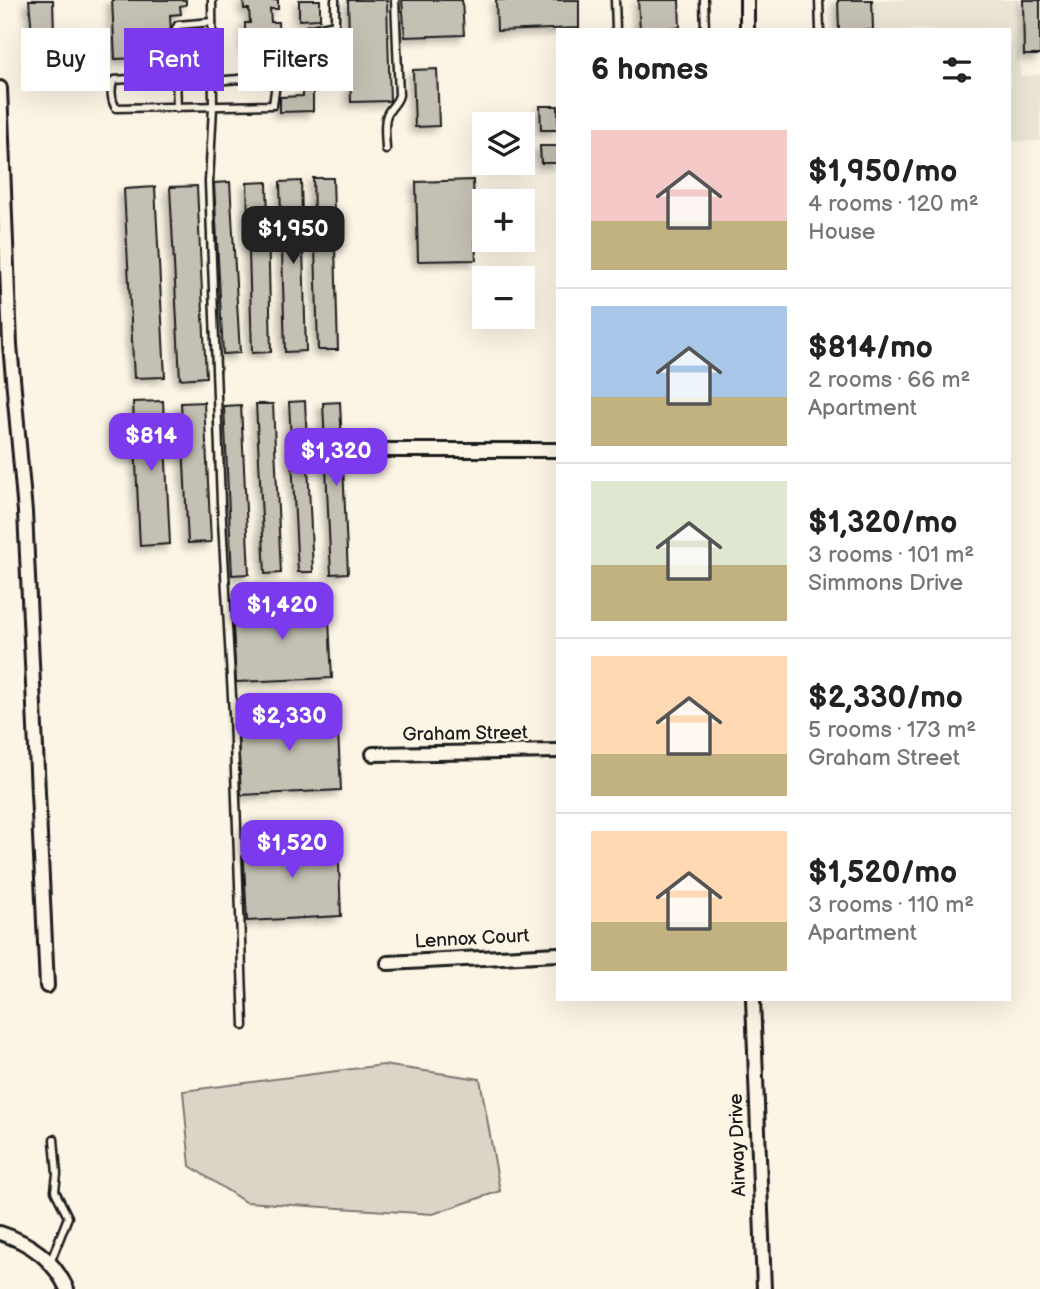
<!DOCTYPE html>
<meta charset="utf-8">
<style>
:root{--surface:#fff;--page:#f2f2f2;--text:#222;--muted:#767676;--line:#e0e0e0;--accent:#7c3aed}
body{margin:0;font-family:"Balsamiq Sans",sans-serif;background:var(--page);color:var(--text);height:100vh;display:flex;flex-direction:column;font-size:26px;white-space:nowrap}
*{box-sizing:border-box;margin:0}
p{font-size:23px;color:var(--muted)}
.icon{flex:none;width:38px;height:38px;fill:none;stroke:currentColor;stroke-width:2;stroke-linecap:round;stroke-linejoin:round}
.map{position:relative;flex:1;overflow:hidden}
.drawer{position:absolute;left:556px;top:28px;width:455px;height:973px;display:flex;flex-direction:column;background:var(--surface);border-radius:0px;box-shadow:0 7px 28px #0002}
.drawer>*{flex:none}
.top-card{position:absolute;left:21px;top:28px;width:430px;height:63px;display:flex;gap:14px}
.fabs{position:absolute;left:472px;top:112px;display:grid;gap:14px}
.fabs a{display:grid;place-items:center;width:63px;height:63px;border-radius:0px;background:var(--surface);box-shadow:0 7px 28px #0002;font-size:35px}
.price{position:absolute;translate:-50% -60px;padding:0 16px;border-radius:14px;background:var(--accent);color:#fff;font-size:23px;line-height:46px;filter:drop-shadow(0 2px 4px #0008)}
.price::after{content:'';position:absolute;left:50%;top:42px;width:21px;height:16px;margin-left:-10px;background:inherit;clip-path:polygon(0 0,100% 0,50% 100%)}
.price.active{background:#222;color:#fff}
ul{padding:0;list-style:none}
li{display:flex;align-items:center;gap:21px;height:175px;padding:0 35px}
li+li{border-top:2px solid var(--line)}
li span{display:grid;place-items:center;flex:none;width:196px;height:140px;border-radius:0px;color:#555}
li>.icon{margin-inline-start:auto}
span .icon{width:84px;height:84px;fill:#fffc;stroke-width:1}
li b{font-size:30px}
h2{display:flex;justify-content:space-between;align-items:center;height:84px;padding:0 35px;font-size:30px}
.tag{padding:0 24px;border-radius:0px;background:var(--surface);box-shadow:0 7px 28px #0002;font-size:24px;line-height:63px}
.tag.active{background:var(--accent);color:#fff}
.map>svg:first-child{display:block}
</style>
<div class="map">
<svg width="1040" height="1289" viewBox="0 0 1040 1289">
<defs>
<filter id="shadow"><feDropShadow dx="-4.5" dy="4.5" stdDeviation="3.5" flood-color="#0004"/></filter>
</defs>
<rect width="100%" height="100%" fill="#fcf5e5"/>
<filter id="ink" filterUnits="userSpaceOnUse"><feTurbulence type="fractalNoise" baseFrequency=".0143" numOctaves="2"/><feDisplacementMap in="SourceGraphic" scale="14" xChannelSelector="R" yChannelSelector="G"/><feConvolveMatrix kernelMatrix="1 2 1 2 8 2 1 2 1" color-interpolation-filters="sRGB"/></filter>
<g filter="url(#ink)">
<path fill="#ebe5d6" d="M872 0H1018L1020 76 1040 75V141H1010V30H873Z"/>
<path fill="#dbd5c8" stroke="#7c7872" stroke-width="2" d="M383 1065 480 1079 500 1191 433 1214 245 1202 190 1166 183 1091Z"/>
<g fill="#c4c0b3" stroke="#1c1c1c" stroke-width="2" filter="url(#shadow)">
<path d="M29 0H53L54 32 32 33Z"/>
<path d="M112 0H186V5L180 6 181 14 170 15 173 68 143 70 142 58 115 59Z"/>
<path d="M243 0H278V9H270L271 22H278L279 48 245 49V23H250L249 9H244Z"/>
<path d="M299 0H320V19L299 20Z"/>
<path d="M348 0H387L390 101 351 102Z"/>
<path d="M402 0H462L464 35 405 37Z"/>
<path d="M496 0H579V28L497 31Z"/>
<path d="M638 0H679L680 28 673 27 674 30 640 29Z"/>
<path d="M838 0H872L873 30H839Z"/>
<path d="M1023 0H1040V55H1024Z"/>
<path d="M437 69 439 126 415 127 413 70Z"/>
<path d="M303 91H313V111L280 112V97L303 96Z"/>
<path d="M540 106H558V130H541Z"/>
<path d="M540 146H558V163H541Z"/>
<path d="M313 178H333L338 350H318Z"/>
<path d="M473 180 476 260 418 261 416 182Z"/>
<path d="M301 181 306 351 285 352 280 182Z"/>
<path d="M230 182 240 353 223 354 214 183Z"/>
<path d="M267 182 271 352 252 353 247 183Z"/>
<path d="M197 186 206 377 180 379 170 187Z"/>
<path d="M155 187 165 377 134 378 124 189Z"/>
<path d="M163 401 170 544 140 546 133 402Z"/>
<path d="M305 401 313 572H298L289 402Z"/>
<path d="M204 402 211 542 188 543 181 403Z"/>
<path d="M340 402 348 573 331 574 323 403Z"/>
<path d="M256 404H273L281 573 265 574Z"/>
<path d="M241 405 249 574 232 575 224 406Z"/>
<path d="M328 601 332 678 236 682 232 606Z"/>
<path d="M337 712 341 790 241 795 237 716Z"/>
<path d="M338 839 341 916 247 921 243 843Z"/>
</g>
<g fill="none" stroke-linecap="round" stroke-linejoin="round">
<g stroke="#1c1c1c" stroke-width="11">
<g id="lane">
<path d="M212 0 213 107 209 182 221 503 233 714 244 1026"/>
<path d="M615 0 616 30"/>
<path d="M704 0 705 30"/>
<path d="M819 0 820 30"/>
<path d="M212 22 178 25 175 30 176 76 114 80C110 87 111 101 116 108L273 105 277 76"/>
<path d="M176 76 177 108"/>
<path d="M213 81 305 74 307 30 335 24V0"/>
<path d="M386 150C386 140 383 124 387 115 390 107 397 104 399 95L395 0"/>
<path d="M50 1263 68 1217 55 1191 57 1174 54 1139"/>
</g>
</g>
<g stroke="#1c1c1c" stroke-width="18">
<g id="street">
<path d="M747 0V30"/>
<path d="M0 88 10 345 25 512 47 986"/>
<path d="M376 450H558"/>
<path d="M373 754 558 751"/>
<path d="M388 963 558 954"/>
<path d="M753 999 764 1289"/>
<path d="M0 1233C31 1243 53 1259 67 1289"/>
</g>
</g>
<use href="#lane" stroke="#fcf5e5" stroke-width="6"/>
<use href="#street" stroke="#fcf5e5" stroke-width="12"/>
</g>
</g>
<g text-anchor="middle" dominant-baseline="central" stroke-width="5" stroke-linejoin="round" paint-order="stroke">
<g font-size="19" fill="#1c1c1c" stroke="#fcf5e5">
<text transform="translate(465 734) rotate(-1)">Graham Street</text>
<text transform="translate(472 939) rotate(-3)">Lennox Court</text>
<text transform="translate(738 1145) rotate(-92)">Airway Drive</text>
</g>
</g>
</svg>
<div class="fabs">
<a><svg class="icon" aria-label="layers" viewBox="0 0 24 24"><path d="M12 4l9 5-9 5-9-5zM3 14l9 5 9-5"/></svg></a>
<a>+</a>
<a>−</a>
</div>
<b class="price active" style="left:293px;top:266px">$1,950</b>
<b class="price" style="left:151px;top:473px">$814</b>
<b class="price" style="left:336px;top:488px">$1,320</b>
<b class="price" style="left:282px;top:642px">$1,420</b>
<b class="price" style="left:289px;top:753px">$2,330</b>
<b class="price" style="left:292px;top:880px">$1,520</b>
<div class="top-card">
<a class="tag">Buy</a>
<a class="tag active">Rent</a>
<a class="tag">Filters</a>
</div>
<section class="drawer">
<h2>6 homes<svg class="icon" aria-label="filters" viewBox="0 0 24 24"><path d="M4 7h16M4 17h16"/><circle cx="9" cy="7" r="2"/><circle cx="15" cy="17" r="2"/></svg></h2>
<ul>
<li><span style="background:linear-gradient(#f6c9c9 65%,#c2b280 0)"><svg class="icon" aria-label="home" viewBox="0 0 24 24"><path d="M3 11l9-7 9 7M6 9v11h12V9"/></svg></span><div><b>$1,950/mo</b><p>4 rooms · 120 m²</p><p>House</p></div></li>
<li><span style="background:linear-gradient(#a9c7e8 65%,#c2b280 0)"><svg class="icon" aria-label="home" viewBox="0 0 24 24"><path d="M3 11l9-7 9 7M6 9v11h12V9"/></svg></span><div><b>$814/mo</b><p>2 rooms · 66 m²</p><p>Apartment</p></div></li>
<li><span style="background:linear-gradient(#dfe7d0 60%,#c2b280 0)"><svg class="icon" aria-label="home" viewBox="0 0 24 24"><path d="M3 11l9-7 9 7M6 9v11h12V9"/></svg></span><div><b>$1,320/mo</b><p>3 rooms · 101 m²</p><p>Simmons Drive</p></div></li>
<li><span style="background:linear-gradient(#ffd9b3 70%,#c2b280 0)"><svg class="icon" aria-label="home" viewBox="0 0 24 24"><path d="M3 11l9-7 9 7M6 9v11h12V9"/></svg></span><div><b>$2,330/mo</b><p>5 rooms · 173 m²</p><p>Graham Street</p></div></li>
<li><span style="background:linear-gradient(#ffd9b3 65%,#c2b280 0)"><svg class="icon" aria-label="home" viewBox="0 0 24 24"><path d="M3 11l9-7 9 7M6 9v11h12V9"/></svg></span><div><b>$1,520/mo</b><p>3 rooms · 110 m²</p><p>Apartment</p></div></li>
</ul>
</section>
</div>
